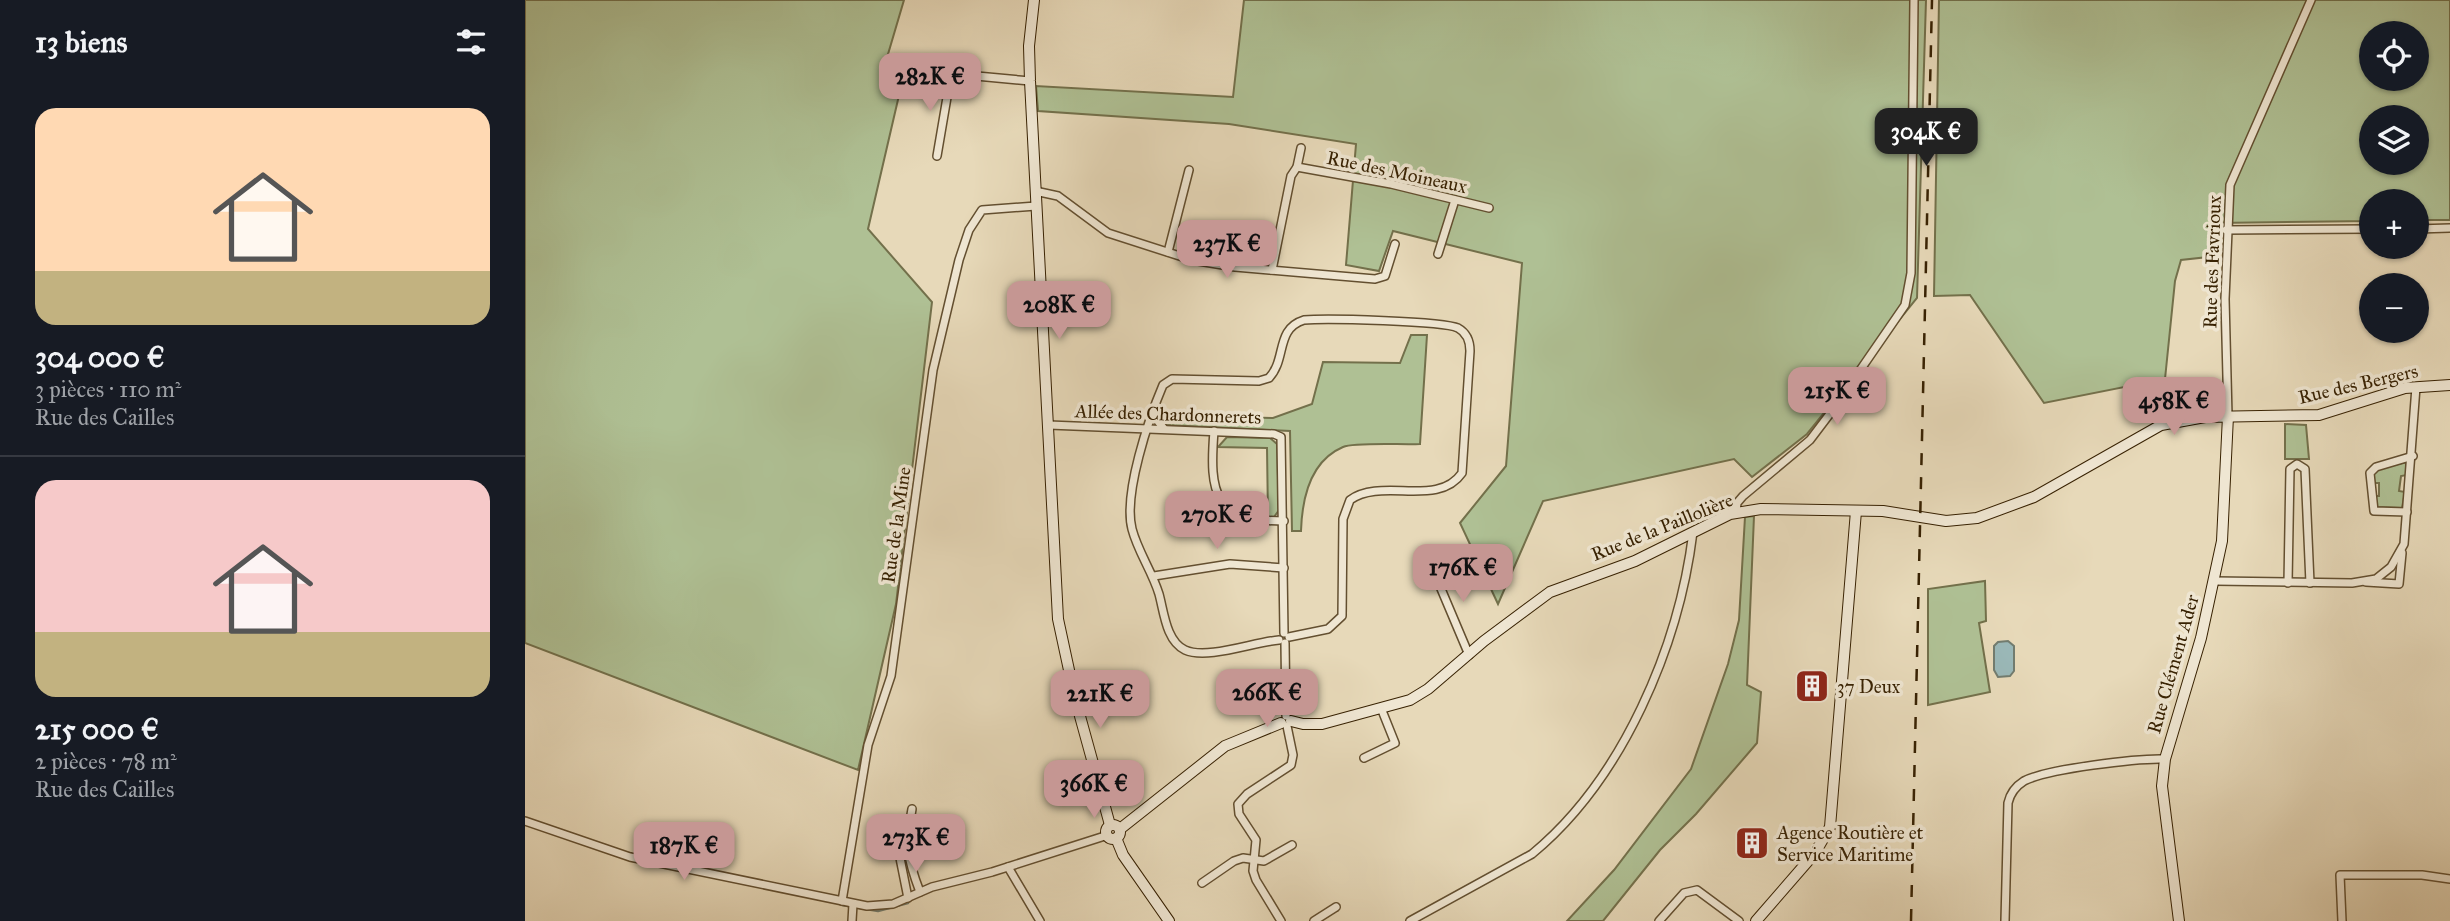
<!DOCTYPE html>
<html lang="fr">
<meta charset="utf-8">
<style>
:root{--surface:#171b24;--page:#20242c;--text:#f1f3f6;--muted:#9ea1a6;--line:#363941;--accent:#c59692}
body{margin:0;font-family:"IM FELL Great Primer",serif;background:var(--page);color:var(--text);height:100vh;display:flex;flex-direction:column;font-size:26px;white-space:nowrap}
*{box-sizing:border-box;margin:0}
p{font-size:23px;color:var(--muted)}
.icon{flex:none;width:38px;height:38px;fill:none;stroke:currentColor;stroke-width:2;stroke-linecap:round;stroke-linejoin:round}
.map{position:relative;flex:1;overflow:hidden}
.sheet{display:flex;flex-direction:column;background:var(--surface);width:525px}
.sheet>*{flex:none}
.tools{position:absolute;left:1834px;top:21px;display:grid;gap:14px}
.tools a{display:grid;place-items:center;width:70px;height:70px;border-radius:50%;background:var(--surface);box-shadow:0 2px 5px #0004;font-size:35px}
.price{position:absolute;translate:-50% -60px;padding:0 16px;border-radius:14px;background:var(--accent);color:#111;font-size:23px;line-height:46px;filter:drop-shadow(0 2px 4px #0008)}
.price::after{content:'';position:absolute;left:50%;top:42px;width:21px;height:16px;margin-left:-10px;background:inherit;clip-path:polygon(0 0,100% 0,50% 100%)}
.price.active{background:#222;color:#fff}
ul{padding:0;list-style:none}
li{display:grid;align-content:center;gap:14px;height:371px;padding:0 35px}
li+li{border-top:2px solid var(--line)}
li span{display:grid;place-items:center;height:217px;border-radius:21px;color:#555}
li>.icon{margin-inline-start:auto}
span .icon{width:126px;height:126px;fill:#fffc;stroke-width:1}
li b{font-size:30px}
h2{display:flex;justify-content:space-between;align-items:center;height:84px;padding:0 35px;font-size:30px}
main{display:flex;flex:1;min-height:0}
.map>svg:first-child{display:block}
</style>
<main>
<section class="sheet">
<h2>13 biens<svg class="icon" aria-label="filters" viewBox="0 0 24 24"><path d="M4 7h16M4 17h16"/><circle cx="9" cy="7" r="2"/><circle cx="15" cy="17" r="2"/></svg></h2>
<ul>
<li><span style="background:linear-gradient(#ffd9b3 75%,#c2b280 0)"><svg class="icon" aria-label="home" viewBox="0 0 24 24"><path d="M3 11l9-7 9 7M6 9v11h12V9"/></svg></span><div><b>304 000 €</b><p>3 pièces · 110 m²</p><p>Rue des Cailles</p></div></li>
<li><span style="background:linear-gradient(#f6c9c9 70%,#c2b280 0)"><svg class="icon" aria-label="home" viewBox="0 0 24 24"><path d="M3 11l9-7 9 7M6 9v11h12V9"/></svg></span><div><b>215 000 €</b><p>2 pièces · 78 m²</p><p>Rue des Cailles</p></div></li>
</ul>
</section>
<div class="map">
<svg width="1925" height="921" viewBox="0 0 1925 921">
<rect width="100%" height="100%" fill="#e7d9b9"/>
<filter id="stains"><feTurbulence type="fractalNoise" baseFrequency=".00286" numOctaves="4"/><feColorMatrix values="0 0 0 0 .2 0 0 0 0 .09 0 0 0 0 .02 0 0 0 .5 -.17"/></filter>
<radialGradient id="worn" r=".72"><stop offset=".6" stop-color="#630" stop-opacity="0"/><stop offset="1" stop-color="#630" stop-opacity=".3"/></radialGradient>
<g fill="#afc094" stroke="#73704b" stroke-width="2" fill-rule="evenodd">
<path d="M0 0H379L361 61 378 78 343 229 407 302 371 604 333 770 0 643Z"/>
<path d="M719 0H1401L1392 298 1282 434 1227 477 1209 459 1018 501 973 604 935 523 981 466 997 263 868 231 854 271 821 265 831 144 704 124 513 111 511 86 708 97Z"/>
<path d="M1414 0H1925V220H1892V201H1846V221L1691 223 1692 256 1656 260 1650 281 1640 379 1519 403 1445 295 1409 296ZM1846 33H1892V79H1846ZM1846 117H1892V163H1846Z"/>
<path d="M886 335H902L895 444C879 445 830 442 818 447 785 461 777 500 776 531H767L765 431 640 425 632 415 748 418 787 404 798 362 875 363Z"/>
<path d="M1760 424 1781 425 1784 459H1760Z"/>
<path d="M702 437 745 438 752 444 754 510 749 517 743 518 742 448 693 447Z"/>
<path d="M1881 462 1882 475 1876 476 1874 491 1880 492 1877 508 1850 507 1849 496H1854V483H1848L1849 470Z"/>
<path d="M1229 516 1222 685 1236 692 1232 743 1171 814 1135 850 1078 921H1042L1089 870 1166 769 1203 664 1214 620 1220 517Z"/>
<path d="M1460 581 1461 621 1454 623 1465 692 1403 705V589Z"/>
</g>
<path fill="#9ab8b8" stroke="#727c6f" stroke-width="2" d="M1483 641 1489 646V671L1485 676 1473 677 1469 670V646L1473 642Z"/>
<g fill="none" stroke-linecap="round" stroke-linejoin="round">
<path stroke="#727c6f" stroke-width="2.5" d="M317 905 353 911 383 903"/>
<g stroke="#634f30" stroke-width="10">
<g id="street">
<path d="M387 70 505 81"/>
<path d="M412 156 426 74"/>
<path d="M772 167 866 184 964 208"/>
<path d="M510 191 533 196 583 233 667 260 710 267 850 279 860 276 870 244"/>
<path d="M1892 229 1925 228"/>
<path d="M1701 230 1846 229"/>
<path d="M643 252 664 170"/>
<path d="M913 254 930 200"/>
<path d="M747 270 766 176 772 167 776 148"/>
<path d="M626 412 639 429"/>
<path d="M1703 416 1700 299 1705 185 1786 0"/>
<path d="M524 425 749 434 756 437 759 633"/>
<path d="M689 431C684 494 689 521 759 521"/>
<path d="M1211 512 1212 503 1218 496 1285 440 1307 411 1380 305 1386 273 1389 0"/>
<path d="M1882 512 1849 511 1845 473 1851 467 1888 456"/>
<path d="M629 576 705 564 759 568"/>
<path d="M903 577 914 584 944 655"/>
<path d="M1690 581 1827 583 1851 579 1866 567 1879 544 1891 387"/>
<path d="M1841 582 1874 584 1877 553"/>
<path d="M1763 583 1765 469 1772 464 1780 469 1785 583"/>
<path d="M754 640C729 642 682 660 660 650 641 641 639 612 634 594 627 571 613 552 607 529 598 494 624 418 638 385L647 379 734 381 744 378C762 359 750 329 779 320 801 318 918 321 933 328 942 333 945 341 945 351L937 473C913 508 857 477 825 500L818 519 817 616 803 629 764 637"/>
<path d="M760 643 761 716"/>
<path d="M839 758 870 743 856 708"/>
<path d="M387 809C380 845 382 858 395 892"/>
<path d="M0 821 105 857 342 906 368 904 407 887 467 872 583 835"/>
<path d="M381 841 372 843 383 898"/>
<path d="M483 867 515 921"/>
<path d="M677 883 709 861 718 858 739 861 767 845"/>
<path d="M317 901 343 745 366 676 408 370 434 260 444 230 457 210 511 206"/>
<path d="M327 921 328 904"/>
<path d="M756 921 731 880 728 871 731 840 714 814 713 804 722 794 766 765 768 755 762 726"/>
<path d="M789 921 811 907"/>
<path d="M885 921 1007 854C1098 779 1154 646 1168 532"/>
<path d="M1134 921 1159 893 1172 890 1214 921"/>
<path d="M1480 921 1483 803C1485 794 1491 786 1499 781 1522 769 1613 758 1640 759"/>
<path d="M1817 921 1815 875H1897L1925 879"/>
</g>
</g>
<g stroke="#372102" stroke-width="12">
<g id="secondary">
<path d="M509 0 504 46 505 81 533 619 550 698 585 825"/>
<path d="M766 721 778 724H797L885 700 903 689 959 641 1025 592 1110 561 1205 514 1236 509 1358 511 1421 521 1452 518 1509 497 1636 425 1680 417 1794 415 1880 388 1925 385"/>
<circle cx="588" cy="832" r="7"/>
<path d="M595 829 700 746 756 723"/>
<path d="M591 838 598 855 644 921"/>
<path d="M1231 921 1290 853 1305 827 1331 511"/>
<path d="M1654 921 1637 786 1640 759 1676 638 1697 541 1703 416"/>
</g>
</g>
<use href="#street" stroke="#efe6d2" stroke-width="7"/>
<use href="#secondary" stroke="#efe6d2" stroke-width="10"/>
<path stroke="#372102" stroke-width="2.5" stroke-dasharray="12 12" stroke-linecap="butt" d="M1386 921 1407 0"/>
</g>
<defs>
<g id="building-square" transform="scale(1.75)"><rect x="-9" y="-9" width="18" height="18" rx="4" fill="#8f2418" stroke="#efe6d2"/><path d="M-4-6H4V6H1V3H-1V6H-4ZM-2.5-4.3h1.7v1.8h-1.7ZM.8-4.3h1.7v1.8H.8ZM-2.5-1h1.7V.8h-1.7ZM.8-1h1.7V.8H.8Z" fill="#fff"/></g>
</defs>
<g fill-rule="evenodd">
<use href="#building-square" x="1287" y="686"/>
<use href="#building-square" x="1227" y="843"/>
</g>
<g text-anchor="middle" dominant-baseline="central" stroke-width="7" stroke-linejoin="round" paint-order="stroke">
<g font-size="19" fill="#372102" stroke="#efe6d2">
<text transform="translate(872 172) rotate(12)">Rue des Moineaux</text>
<text transform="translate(1687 262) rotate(-88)">Rue des Favrioux</text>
<text transform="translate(1833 384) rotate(-13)">Rue des Bergers</text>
<text transform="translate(643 414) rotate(2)">Allée des Chardonnerets</text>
<text transform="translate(371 525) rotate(-82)">Rue de la Mine</text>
<text transform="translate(1137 527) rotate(-22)">Rue de la Paillolière</text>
<text transform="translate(1648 664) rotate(-74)">Rue Clément Ader</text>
</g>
<g font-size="19" fill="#372102" stroke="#efe6d2" text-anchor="start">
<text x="1312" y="686">37 Deux</text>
<text x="1252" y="832">Agence Routière et<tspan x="1252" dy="22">Service Maritime</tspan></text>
</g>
</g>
<rect width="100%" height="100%" filter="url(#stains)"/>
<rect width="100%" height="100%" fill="url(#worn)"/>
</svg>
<div class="tools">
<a><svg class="icon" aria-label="locate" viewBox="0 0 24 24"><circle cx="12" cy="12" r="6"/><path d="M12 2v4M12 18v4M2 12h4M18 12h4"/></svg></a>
<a><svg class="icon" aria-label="layers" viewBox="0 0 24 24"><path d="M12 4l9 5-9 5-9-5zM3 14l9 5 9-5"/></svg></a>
<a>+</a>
<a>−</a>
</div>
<b class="price" style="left:405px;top:113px">282K €</b>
<b class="price active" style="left:1401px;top:168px">304K €</b>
<b class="price" style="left:702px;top:280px">237K €</b>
<b class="price" style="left:534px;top:341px">208K €</b>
<b class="price" style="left:1312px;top:427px">215K €</b>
<b class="price" style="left:1649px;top:437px">458K €</b>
<b class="price" style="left:692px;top:551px">270K €</b>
<b class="price" style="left:938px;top:604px">176K €</b>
<b class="price" style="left:742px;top:729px">266K €</b>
<b class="price" style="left:575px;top:730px">221K €</b>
<b class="price" style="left:569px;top:820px">366K €</b>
<b class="price" style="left:391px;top:874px">273K €</b>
<b class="price" style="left:159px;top:882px">187K €</b>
</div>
</main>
